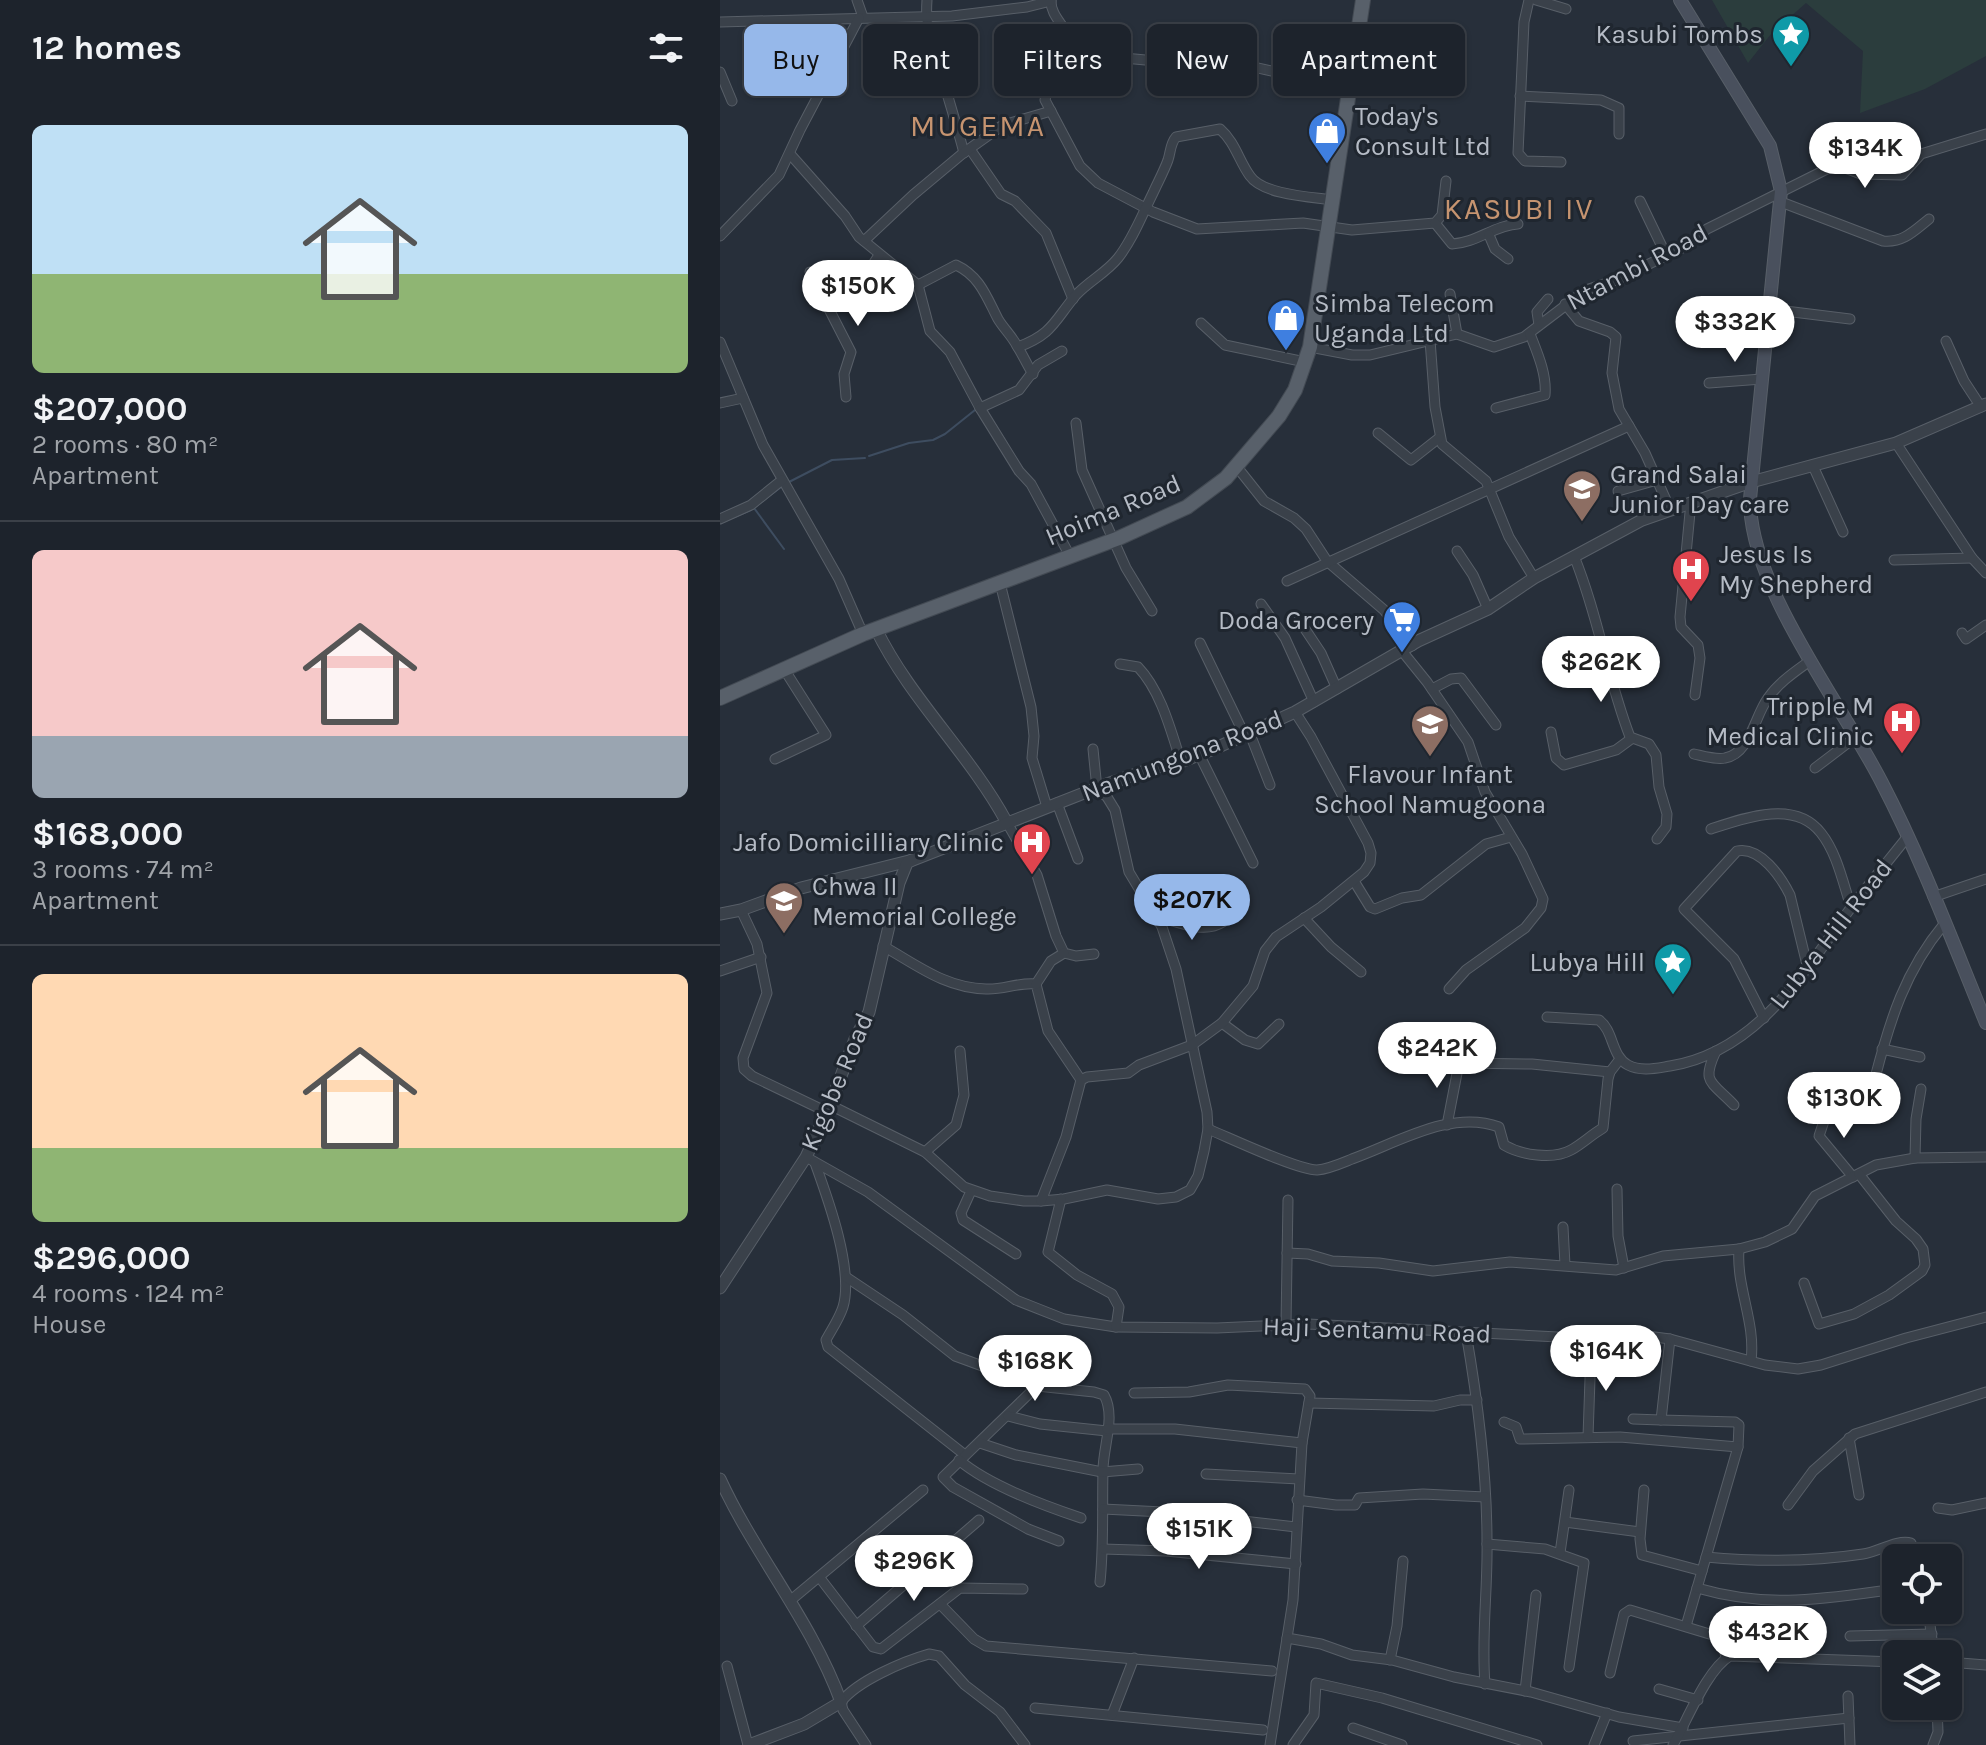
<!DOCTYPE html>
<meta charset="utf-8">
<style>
:root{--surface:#1d232c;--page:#252b34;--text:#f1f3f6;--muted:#a0a4a9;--line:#3b4048;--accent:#96b8ea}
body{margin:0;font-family:Karla,sans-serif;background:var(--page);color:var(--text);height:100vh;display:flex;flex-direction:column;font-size:30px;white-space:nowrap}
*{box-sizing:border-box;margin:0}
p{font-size:26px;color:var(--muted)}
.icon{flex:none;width:44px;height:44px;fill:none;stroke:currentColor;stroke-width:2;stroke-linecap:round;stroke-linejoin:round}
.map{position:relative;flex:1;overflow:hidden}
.panel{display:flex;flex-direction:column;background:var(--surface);width:720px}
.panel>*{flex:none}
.hud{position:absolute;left:24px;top:24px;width:760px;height:72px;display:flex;gap:16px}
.fabs{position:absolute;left:1162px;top:1544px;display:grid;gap:16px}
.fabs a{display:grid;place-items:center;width:80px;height:80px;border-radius:12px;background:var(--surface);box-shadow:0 2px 6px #0004,0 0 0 2px var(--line);font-size:40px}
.price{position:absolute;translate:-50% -68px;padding:0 18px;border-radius:28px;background:#fff;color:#222;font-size:26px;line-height:52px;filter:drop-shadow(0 2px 4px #0008)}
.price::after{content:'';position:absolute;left:50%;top:48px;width:24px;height:18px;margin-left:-12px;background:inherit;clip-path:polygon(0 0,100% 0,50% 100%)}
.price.active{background:var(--accent);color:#111}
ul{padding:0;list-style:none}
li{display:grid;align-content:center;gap:16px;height:424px;padding:0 32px}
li+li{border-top:2px solid var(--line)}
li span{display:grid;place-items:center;height:248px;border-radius:12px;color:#555}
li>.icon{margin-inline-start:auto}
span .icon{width:144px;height:144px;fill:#fffc;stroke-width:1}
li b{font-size:34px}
h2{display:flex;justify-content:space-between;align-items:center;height:96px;padding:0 32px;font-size:34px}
.tag{padding:0 28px;border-radius:12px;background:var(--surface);box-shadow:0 2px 6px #0004,0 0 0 2px var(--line);font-size:28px;line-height:72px}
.tag.active{background:var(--accent);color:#111}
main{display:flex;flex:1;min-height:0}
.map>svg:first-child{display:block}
</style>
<main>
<section class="panel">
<h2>12 homes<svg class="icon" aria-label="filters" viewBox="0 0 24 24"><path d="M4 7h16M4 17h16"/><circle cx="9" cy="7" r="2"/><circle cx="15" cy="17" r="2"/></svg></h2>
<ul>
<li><span style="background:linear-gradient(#bfe0f5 60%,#8fb573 0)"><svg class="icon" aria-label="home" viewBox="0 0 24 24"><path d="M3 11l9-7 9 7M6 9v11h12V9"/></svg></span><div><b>$207,000</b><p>2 rooms · 80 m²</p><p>Apartment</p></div></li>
<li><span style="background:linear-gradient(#f6c9c9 75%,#9aa5b1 0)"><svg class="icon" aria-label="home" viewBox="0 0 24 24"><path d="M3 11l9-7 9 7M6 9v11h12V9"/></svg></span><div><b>$168,000</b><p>3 rooms · 74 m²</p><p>Apartment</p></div></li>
<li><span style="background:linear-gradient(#ffd9b3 70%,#8fb573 0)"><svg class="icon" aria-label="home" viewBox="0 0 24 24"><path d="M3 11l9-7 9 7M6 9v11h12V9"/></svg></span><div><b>$296,000</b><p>4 rooms · 124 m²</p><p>House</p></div></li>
</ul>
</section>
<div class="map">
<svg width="1266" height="1745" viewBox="0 0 1266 1745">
<rect width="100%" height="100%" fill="#272f3a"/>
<path fill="#2b3d3d" d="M992 0H1266V56L1205 89 1140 113 1143 51 1086 3 1051 34 1028 63Z"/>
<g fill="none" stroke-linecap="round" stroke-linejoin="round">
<g stroke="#3e4d60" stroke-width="2">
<path d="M149 456 189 443 213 440 225 434 255 410"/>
<path d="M69 482 112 460 145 458"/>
<path d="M34 508 64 549"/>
<path d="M12 518 31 510 61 487"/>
</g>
<g stroke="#585f68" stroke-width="11">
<g id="minor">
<path d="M137 0 143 17"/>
<path d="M207 0C205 31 211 34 218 61 226 92 236 122 244 153"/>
<path d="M331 0C330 19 353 30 351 51 349 71 327 81 325 100L360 166 378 183 433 212 477 229 583 223 632 230 715 223 722 215 726 181"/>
<path d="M809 0 804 22 798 153 805 161 841 162"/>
<path d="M816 0 846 9"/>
<path d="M0 22 232 16 307 7 331 1"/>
<path d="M351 53 436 61 493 58 574 76 633 73"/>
<path d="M634 63 713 73"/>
<path d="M0 72 12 101"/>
<path d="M800 96 881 100 899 108V134"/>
<path d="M250 149 281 194 295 201 326 233 353 299"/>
<path d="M70 154 125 216 139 237 198 285 210 331 230 352 260 408"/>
<path d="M920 201 946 255"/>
<path d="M1061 202 1163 241C1183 243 1194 231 1209 219"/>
<path d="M715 223 732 244C756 243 775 225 798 224"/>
<path d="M769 235 775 249 788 259"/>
<path d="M0 236 59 175 80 130 139 18"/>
<path d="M144 241 193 195 242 154 283 125 331 111"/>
<path d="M90 272 131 352 124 374 126 397"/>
<path d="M198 285 236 265C260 276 267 298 278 319 284 329 292 336 297 346 303 355 307 365 313 374"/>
<path d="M730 294 737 334"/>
<path d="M845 304 859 321 890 332 896 337 892 373 899 409 925 453 950 509"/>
<path d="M110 309 141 283 159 255"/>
<path d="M1049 309 1130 319"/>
<path d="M481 323 505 345 585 362"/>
<path d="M819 325 817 312 828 299"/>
<path d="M710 340 715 407 722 444 766 481 789 537 814 578"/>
<path d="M1226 341 1244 381 1261 407"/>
<path d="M0 342 43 445 119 579 143 634"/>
<path d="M298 347C333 334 334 321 356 295 369 281 386 273 398 258 413 239 422 215 433 193 438 182 444 171 448 160 451 151 450 144 456 137L500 129C515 142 519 161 530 176 543 195 592 197 613 200"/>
<path d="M590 347 632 355H650L737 334 774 347 804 337 866 290 896 280 964 247 987 229 1107 169 1120 166 1141 174 1182 175 1201 154 1266 134"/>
<path d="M342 351 318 365 299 390 260 408 299 471 311 484 350 556"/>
<path d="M989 383 1042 379"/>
<path d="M0 403 23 398"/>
<path d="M776 408 825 395C827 374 817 352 810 334"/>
<path d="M356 423 362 470 406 568 432 611"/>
<path d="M658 433 691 460 719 438"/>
<path d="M1176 443 1252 558 1266 573"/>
<path d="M1093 466 1123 532"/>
<path d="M517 467 544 501 574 518 586 529 607 561 664 610 692 646"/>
<path d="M898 491 937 480"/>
<path d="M971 502 960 617 961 627 978 645 980 658 975 695"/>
<path d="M0 519 31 505 62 480"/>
<path d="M737 551 753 575 768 609"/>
<path d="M854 556C878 615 887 677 910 737L929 744 936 755 939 787 947 814 946 827 937 839"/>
<path d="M1174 560 1252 558"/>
<path d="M567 581 909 426"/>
<path d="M280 583 311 707 314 736 312 758 327 807"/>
<path d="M541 604 565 638 594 702"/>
<path d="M579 620 601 653 617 689"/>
<path d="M1242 633 1246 639 1266 625"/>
<path d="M480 643 525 736"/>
<path d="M682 651 707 682 748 742 765 792 802 854 823 899 821 908 805 928 746 970 729 989"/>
<path d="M400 664 418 667C441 691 451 731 461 762"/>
<path d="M712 689 731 679 741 678 776 725"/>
<path d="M831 732 836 758 844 765 896 750 911 739"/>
<path d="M530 734 550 785"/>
<path d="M479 754 533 863"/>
<path d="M974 754C983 756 996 760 1005 758 1030 754 1035 715 1048 698 1059 682 1076 671 1091 660"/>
<path d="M55 759 106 735 64 669"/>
<path d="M1095 768 1137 736"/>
<path d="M337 803 358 859"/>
<path d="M286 821 317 875 336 936 344 953 356 956 374 954"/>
<path d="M991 829C1024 818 1075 799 1101 833 1117 853 1123 883 1131 907"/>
<path d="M634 881 650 907 655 909 682 898 701 895 766 844 791 837"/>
<path d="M1213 897 1266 879"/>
<path d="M21 910 37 944 47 993 23 1058 24 1069 32 1076 107 1112"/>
<path d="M436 916C457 921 483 935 503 922"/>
<path d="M584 918 611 947 641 972"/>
<path d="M163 946C197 965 225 988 266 989 283 990 299 982 316 984L328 1031 361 1080"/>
<path d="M0 971 41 957"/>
<path d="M316 984 331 961 344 953"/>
<path d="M827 1017 879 1020C894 1031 891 1056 908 1065 921 1072 937 1068 950 1066 1037 1052 1083 973 1130 909 1149 884 1169 860 1188 836"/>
<path d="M1044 1018 1014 959 964 909 1017 851C1040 846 1061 877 1070 895L1088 969"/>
<path d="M502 1023 525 1040 538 1044 559 1024"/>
<path d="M695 1049 739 1063 812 1064 890 1072"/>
<path d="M1162 1049 1200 1057"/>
<path d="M996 1051C981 1083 991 1081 1014 1105"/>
<path d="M1155 1078C1170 1020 1185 971 1224 924"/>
<path d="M1110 1103 1099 1136 1133 1177"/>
<path d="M110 1105 205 1152 244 1187 270 1196 304 1201H321L344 1199 387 1190 438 1199 456 1197 470 1190 478 1176 484 1151 488 1129 487 1112 456 969 442 927 409 872 395 810 387 797 377 789 373 749"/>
<path d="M727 1125 739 1063"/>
<path d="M488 1129C510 1138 577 1170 597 1170 609 1169 622 1163 632 1159 677 1143 731 1109 779 1127L784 1145C801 1155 833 1160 851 1150 862 1144 871 1135 883 1128L888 1079 890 1072 900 1059"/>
<path d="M205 1152 236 1125 244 1095 240 1051"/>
<path d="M86 1157 148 1192 296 1300 344 1319 396 1327 497 1328 588 1324 838 1337 927 1336 950 1339 1045 1365 1078 1369 1101 1365 1186 1338 1266 1317"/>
<path d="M1195 1158 1196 1119 1201 1089"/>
<path d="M95 1163C108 1199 134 1270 123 1307 119 1319 112 1329 106 1340L108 1347 245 1455"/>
<path d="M897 1189 898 1236 904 1268"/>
<path d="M251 1191 241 1213 243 1220 296 1254"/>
<path d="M341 1199 328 1252 357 1275 392 1294 399 1307 396 1327"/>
<path d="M321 1201 346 1137 361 1080 367 1077 408 1073 419 1065 472 1045 502 1023 533 986 545 951 556 937 601 907 644 872 650 863 651 853 648 843 591 737 575 712"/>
<path d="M843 1227 845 1265"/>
<path d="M1019 1249C1016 1288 1036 1322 1031 1361"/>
<path d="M567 1253 588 1254 612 1261 659 1263 713 1271 790 1262 896 1270 943 1256 1019 1249 1045 1242 1072 1229 1095 1196 1156 1165 1195 1158 1266 1157"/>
<path d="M126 1277 183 1315 235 1356 317 1386 374 1392 384 1395C396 1416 383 1447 383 1470 382 1507 384 1544 380 1582"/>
<path d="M1084 1283 1099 1324 1134 1314 1169 1295 1202 1271 1205 1265 1203 1249 1196 1239 1176 1221 1139 1174"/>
<path d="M566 1324 568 1200"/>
<path d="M746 1333C758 1402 767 1471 767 1542 768 1589 761 1636 765 1684"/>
<path d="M950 1339 941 1420 1015 1422 1019 1425 1018 1447 966 1626"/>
<path d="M317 1386 223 1477 233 1487 308 1529 339 1541"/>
<path d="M414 1393 469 1392 508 1385 585 1389 590 1396 582 1443"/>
<path d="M589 1403 714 1406 740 1400H757"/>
<path d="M288 1416 320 1424 387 1431"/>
<path d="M913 1419 941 1420"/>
<path d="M784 1422 796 1427 800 1439 900 1437 1018 1447"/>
<path d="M387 1429H455L582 1443 573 1600 567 1638 601 1644 632 1655 672 1660 734 1677 811 1692 899 1717 963 1728"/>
<path d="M868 1437 871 1349"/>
<path d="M1129 1438 1139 1495"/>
<path d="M260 1443 296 1455 382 1472 418 1469"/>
<path d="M239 1460C267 1484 325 1506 361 1518"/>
<path d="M486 1474 579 1479"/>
<path d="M924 1490 920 1539 922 1555 982 1571"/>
<path d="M577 1500 616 1505H635L639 1498 703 1494 765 1497"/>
<path d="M1068 1505 1093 1471 1135 1434 1266 1392"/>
<path d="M1218 1508 1232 1510 1266 1503"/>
<path d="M383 1509 443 1512 576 1527"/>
<path d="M845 1522 920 1532"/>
<path d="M767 1544 825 1549 864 1563 849 1667"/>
<path d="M383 1549 446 1551 576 1564"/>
<path d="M840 1553 849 1490"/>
<path d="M986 1557C1039 1562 1090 1562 1143 1554 1158 1552 1177 1539 1191 1543L1195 1558"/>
<path d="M100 1578 153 1647 161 1649 240 1588 303 1589"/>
<path d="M977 1588C1051 1609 1102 1599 1176 1589"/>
<path d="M71 1600 203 1490"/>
<path d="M220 1604 254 1639 266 1646 552 1671"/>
<path d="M1208 1610 1214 1654"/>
<path d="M136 1626 259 1520"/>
<path d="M1130 1636 1212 1634"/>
<path d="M670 1660 677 1626 683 1561"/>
<path d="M1228 1662 1266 1665"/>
<path d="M7 1666 28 1745"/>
<path d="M890 1673 904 1614 910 1610 996 1636 1003 1643 1006 1658"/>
<path d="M939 1689 978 1700"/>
<path d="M805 1691 816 1595"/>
<path d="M1128 1696 1130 1745"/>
<path d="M315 1708 543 1730"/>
<path d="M392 1715 414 1658"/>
<path d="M633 1728 682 1745"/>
<path d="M913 1741 1129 1718"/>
<path d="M146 1745 123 1710 121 1702C137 1681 184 1661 209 1654L219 1656 245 1685 280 1712 305 1745"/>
<path d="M550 1745 567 1638"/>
<path d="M573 1745 594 1715 596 1683 662 1698 817 1745"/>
<path d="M874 1745 887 1713"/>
<path d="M953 1745C967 1721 987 1669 1010 1656L1176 1662"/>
<path d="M1213 1745 1218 1732 1217 1706"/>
</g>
</g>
<g stroke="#585f68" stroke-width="13">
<g id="tertiary">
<path d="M156 629C190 699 249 753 286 821"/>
<path d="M0 914 21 910 81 888 193 860 387 784 434 768 461 762 496 748 575 712 698 641 768 609 814 578 922 520 1031 482 1176 443 1266 404"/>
<path d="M0 1288 86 1157 110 1105 135 1039 149 1012 179 883 187 863 192 860"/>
<path d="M0 1479C35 1555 92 1622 121 1702L84 1724 29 1745"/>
</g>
</g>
<g stroke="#585f68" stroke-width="14">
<path id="secondary" d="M960 0 1050 146 1061 191 1030 499C1029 587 1122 704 1162 783 1202 860 1233 943 1266 1023"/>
</g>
<g stroke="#434a53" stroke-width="16">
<path id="primary" d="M0 698 143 634 399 538 467 507 506 478 559 416 575 390 590 347 643 0"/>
</g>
<use href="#minor" stroke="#3a414a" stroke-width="9"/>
<use href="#tertiary" stroke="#3a414a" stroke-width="11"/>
<use href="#secondary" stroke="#49505d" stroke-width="12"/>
<use href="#primary" stroke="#58606a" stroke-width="14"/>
</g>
<defs>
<g id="sight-pin" transform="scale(2)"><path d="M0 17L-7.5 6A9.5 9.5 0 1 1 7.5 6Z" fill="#0f9aa8" stroke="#1f262f"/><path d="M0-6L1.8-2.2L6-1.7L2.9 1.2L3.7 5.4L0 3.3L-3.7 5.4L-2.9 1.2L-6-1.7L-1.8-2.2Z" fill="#fff"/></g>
<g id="shop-pin" transform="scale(2)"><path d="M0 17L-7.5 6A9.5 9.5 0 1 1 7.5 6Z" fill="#3f7fe0" stroke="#1f262f"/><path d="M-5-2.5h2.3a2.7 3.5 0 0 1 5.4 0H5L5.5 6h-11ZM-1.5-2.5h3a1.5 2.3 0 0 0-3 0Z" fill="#fff"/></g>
<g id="school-pin" transform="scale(2)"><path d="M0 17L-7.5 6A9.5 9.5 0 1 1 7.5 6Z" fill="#8d6e63" stroke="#1f262f"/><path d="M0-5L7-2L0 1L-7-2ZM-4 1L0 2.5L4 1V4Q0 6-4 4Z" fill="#fff"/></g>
<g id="hospital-pin" transform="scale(2)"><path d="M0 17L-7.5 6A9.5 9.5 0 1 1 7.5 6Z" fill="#e0444e" stroke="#1f262f"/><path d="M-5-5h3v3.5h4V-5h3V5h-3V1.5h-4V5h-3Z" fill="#fff"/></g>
<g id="supermarket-pin" transform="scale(2)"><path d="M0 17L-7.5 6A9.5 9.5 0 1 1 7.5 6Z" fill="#3f7fe0" stroke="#1f262f"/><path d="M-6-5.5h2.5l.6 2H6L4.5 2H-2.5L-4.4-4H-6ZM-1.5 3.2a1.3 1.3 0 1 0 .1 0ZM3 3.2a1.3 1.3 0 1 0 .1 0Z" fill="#fff"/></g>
<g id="university-pin" transform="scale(2)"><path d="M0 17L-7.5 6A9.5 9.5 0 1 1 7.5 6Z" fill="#8d6e63" stroke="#1f262f"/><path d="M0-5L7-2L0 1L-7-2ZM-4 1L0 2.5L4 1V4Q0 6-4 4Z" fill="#fff"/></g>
</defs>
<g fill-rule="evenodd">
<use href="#sight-pin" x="1071" y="34"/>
<use href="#shop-pin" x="607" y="131"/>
<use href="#shop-pin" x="566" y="318"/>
<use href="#school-pin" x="862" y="489"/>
<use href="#hospital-pin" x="971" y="569"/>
<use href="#supermarket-pin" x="682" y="620"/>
<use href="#hospital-pin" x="1182" y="721"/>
<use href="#school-pin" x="710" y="724"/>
<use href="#hospital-pin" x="312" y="842"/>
<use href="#university-pin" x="64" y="901"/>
<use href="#sight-pin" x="953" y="962"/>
</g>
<g text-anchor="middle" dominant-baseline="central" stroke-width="6" stroke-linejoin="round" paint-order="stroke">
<g font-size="26" fill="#b6bcc6" stroke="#1f262f" text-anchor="end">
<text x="1043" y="34">Kasubi Tombs</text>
<text x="635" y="116" text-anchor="start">Today's<tspan x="635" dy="30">Consult Ltd</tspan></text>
<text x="594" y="303" text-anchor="start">Simba Telecom<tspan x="594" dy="30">Uganda Ltd</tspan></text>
<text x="890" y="474" text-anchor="start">Grand Salai<tspan x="890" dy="30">Junior Day care</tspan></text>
<text x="999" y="554" text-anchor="start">Jesus Is<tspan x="999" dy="30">My Shepherd</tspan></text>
<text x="654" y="620">Doda Grocery</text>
<text x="1154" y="706">Tripple M<tspan x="1154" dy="30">Medical Clinic</tspan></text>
<text x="710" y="774" text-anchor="middle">Flavour Infant<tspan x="710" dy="30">School Namugoona</tspan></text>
<text x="284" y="842">Jafo Domicilliary Clinic</text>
<text x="92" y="886" text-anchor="start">Chwa II<tspan x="92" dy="30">Memorial College</tspan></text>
<text x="925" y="962">Lubya Hill</text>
</g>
<g font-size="26" fill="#b6bcc6" stroke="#1f262f">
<text transform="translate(917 267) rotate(-28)">Ntambi Road</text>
<text transform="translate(393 510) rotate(-23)">Hoima Road</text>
<text transform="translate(462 756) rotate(-21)">Namungona Road</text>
<text transform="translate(1111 934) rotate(-52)">Lubya Hill Road</text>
<text transform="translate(117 1082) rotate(-67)">Kigobe Road</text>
<text transform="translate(657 1330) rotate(2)">Haji Sentamu Road</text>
</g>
<g font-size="30" letter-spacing="2" fill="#c69470" stroke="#1f262f">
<text x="258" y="126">MUGEMA</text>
<text x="799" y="209">KASUBI IV</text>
</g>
</g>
</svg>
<div class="fabs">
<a><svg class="icon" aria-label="locate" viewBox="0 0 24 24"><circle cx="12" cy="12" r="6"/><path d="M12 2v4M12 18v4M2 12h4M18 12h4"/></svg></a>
<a><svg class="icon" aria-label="layers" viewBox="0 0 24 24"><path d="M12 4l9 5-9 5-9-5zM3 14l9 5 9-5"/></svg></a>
</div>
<b class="price" style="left:1145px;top:190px">$134K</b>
<b class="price" style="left:138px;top:328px">$150K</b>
<b class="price" style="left:1015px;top:364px">$332K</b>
<b class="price" style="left:881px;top:704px">$262K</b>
<b class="price active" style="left:472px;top:942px">$207K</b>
<b class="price" style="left:717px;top:1090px">$242K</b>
<b class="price" style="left:1124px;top:1140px">$130K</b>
<b class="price" style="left:886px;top:1393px">$164K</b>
<b class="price" style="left:315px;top:1403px">$168K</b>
<b class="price" style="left:479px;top:1571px">$151K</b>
<b class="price" style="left:194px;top:1603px">$296K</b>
<b class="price" style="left:1048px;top:1674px">$432K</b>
<div class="hud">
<a class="tag active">Buy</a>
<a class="tag">Rent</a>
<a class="tag">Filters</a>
<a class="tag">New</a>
<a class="tag">Apartment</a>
</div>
</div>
</main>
